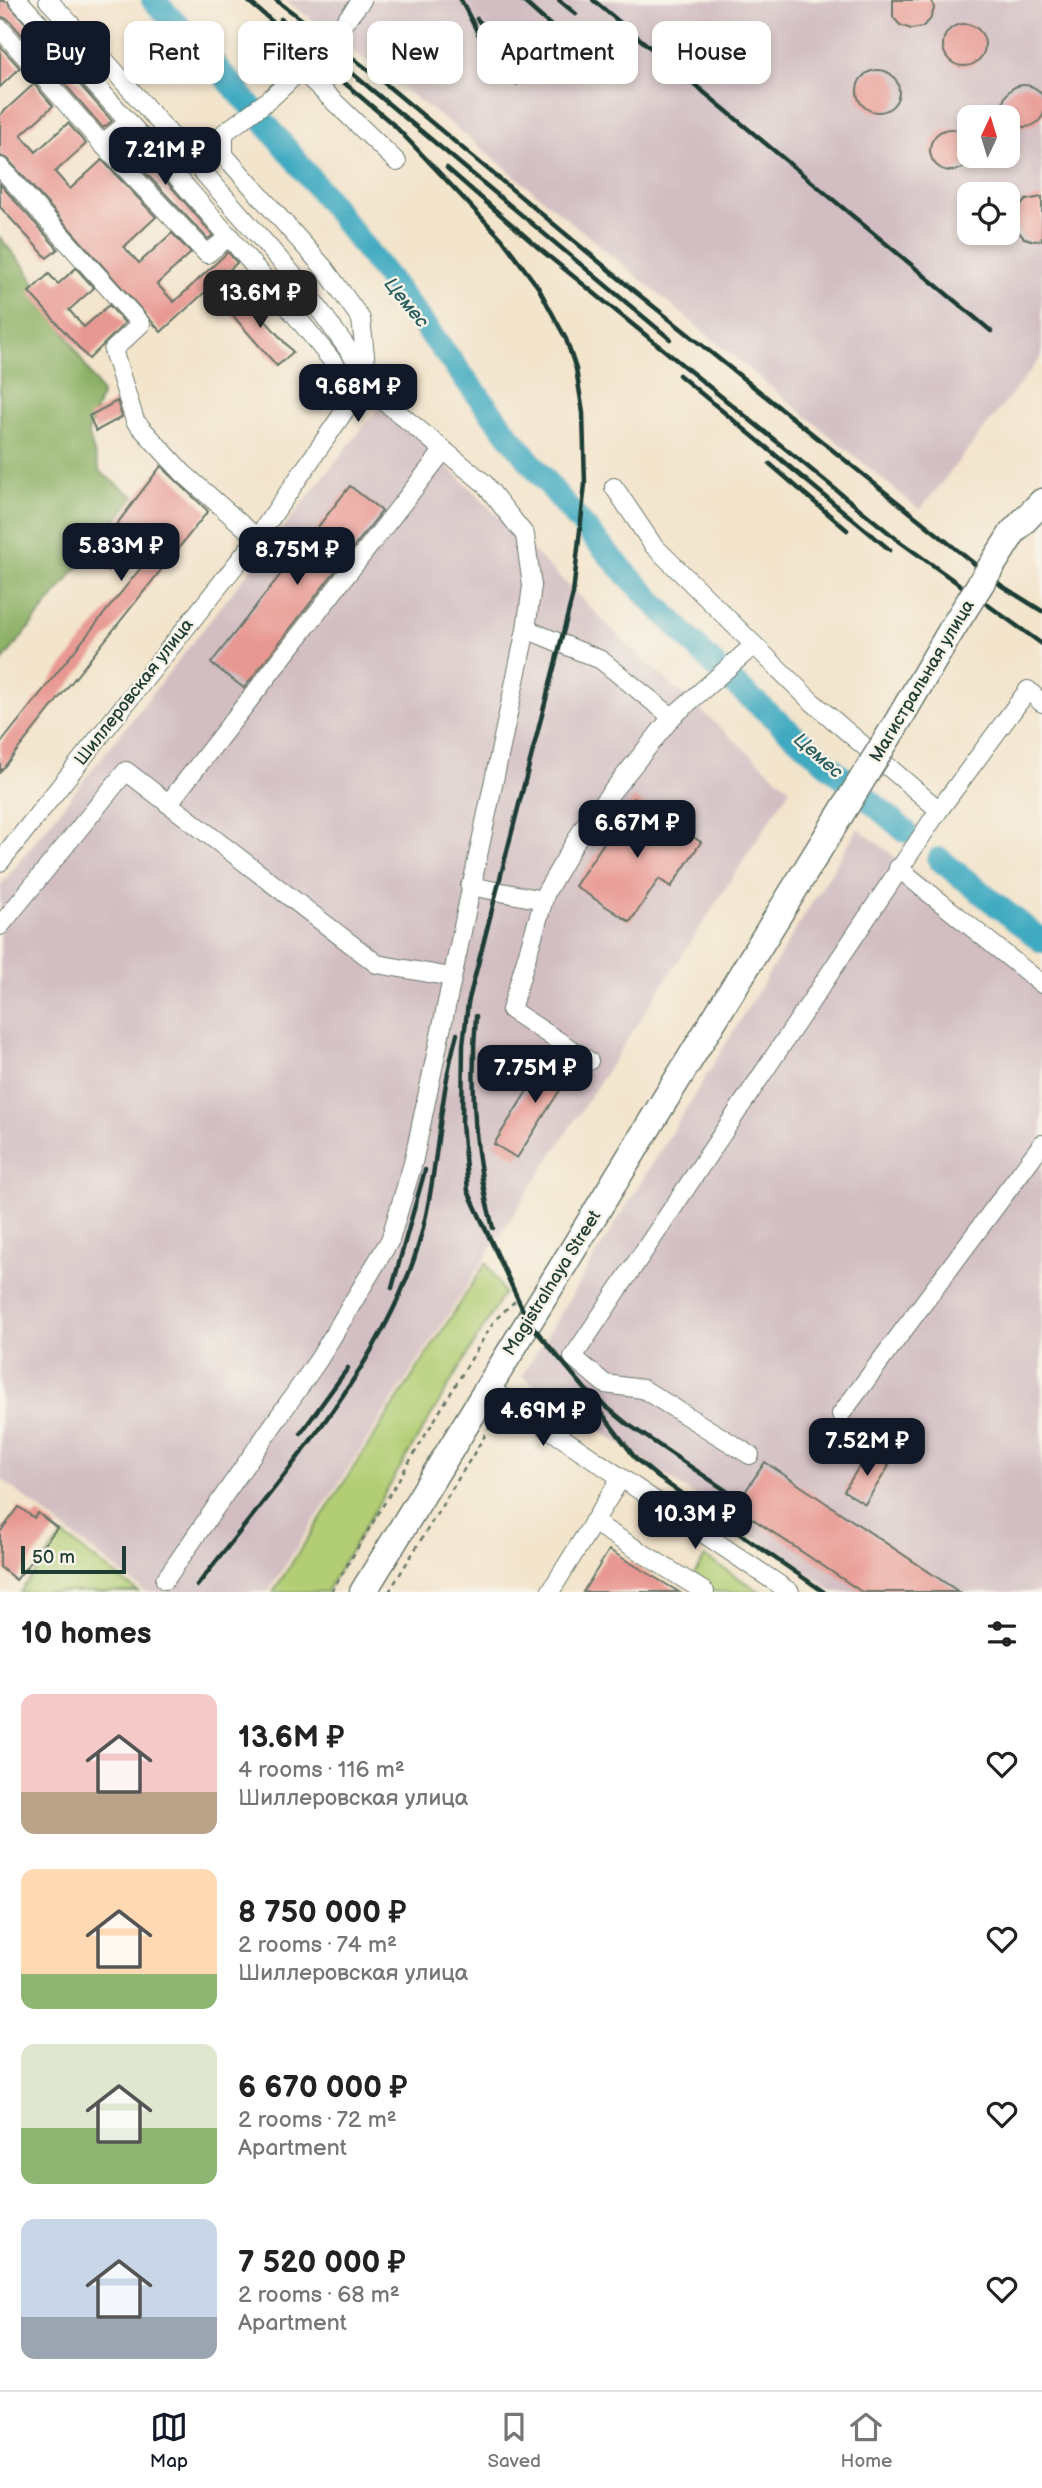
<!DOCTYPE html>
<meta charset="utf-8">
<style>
:root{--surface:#fff;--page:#f6f6f6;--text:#222;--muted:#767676;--line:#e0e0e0;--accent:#111827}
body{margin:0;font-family:"Balsamiq Sans",sans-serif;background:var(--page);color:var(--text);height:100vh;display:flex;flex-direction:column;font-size:26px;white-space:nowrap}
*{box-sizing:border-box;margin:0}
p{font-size:23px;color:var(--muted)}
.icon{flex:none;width:38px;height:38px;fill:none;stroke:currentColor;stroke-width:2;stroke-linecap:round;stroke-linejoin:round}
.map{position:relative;height:1592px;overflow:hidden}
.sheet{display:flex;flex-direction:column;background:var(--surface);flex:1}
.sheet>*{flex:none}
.guide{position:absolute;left:21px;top:21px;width:1001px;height:63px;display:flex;gap:14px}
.needle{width:46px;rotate:4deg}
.controls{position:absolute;left:957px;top:105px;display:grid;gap:14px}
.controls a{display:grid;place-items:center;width:63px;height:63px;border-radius:14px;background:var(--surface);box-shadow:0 4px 10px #0003;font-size:35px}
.scale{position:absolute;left:21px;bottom:18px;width:105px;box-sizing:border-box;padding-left:7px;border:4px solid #1f3d34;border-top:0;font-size:19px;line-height:24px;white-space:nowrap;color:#1f3d34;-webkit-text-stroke:5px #f7f3e8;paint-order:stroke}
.price{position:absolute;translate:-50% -60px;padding:0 16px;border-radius:14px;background:var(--accent);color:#fff;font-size:23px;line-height:46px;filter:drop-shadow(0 2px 4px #0008)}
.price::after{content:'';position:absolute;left:50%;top:42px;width:21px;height:16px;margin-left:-10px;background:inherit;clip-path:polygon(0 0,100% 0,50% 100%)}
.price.selected{background:#222;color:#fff}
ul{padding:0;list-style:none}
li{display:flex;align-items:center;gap:21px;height:175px;padding:0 21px}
li span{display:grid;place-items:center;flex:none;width:196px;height:140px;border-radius:14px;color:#555}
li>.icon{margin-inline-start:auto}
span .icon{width:84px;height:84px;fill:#fffc;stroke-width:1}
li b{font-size:30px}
h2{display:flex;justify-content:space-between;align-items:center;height:84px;padding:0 21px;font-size:30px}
.pill{padding:0 24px;border-radius:14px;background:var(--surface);box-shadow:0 4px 10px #0003;font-size:24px;line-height:63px}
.pill.selected{background:var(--accent);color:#fff}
.tab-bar{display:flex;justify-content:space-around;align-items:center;height:98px;border-top:2px solid var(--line);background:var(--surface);font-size:19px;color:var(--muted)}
.tab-bar a{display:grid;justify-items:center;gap:4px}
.tab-bar .selected{color:var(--accent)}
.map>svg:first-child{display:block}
</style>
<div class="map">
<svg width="1042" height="1592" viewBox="0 0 1042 1592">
<rect width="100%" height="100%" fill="#f7f3e8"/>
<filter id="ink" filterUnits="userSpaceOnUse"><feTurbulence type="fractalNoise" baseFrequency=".0143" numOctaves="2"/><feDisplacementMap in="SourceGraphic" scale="14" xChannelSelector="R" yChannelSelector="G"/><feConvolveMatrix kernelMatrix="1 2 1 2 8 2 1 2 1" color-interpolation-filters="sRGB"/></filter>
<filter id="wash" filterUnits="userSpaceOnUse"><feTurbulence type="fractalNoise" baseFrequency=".00686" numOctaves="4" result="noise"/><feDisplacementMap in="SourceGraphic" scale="28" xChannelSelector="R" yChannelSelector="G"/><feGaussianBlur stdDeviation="1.57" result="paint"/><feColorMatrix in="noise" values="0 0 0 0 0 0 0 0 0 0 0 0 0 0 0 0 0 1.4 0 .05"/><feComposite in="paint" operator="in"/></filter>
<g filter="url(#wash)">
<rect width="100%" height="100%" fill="#f3e4cc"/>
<g fill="#d2bec2" fill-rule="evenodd">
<path d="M286 0H1042V356L920 510 474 142ZM970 117H1008V156H970ZM970 194H1008V233H970Z"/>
<path d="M383 402 639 656 790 789 268 1592H145L0 1478V886Z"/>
<path d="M858 828 1042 973V1592H834L522 1376Z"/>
</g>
<g fill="#b2ce74" stroke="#688654" stroke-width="2">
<path d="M486 1263 504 1293 326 1592H273Z"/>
<path d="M63 1535 138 1592H20Z"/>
<path d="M705 1557 761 1592H715L692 1577Z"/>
</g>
<path fill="#8db166" stroke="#56774d" stroke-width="2" d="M0 238 25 267 102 393 88 433 100 472 134 497 0 664Z"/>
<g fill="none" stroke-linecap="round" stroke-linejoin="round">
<g stroke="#41aac1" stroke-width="24">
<path d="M153 0C317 164 441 362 593 537 632 582 676 624 717 668"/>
<path d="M731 681 905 831"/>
<path d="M939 859 1042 941"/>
</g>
</g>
<g id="blocks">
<g fill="#e89892">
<path d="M0 0 7 2 112 121 103 128 9 20 0 16Z"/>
<path d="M893 0H932L934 9 930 20 922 27 911 29 900 25 893 17Z"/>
<circle cx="964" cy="45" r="21"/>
<path d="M739 24 752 34 747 40 764 53 745 76 727 60 737 48 727 39Z"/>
<path d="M0 46 20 68 0 87Z"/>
<circle cx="878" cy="91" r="21"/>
<path d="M34 84 53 106 21 135 36 152 68 123 86 144 55 172 70 189 102 160 156 217 124 247 139 263 172 233 191 253 157 284 174 302 228 252 237 263 161 332 8 159 0 156V115Z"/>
<circle cx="1024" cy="106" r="21"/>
<circle cx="951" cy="150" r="21"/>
<path d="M129 140 183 200 213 235 208 239 121 147Z"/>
<path d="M0 184 58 249 47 258 0 207Z"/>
<path d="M1042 197V240L1034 241 1024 238 1016 229 1014 218 1018 208 1026 200Z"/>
<path d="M76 268 94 288 69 310 84 327 109 305 125 323 89 359 29 292 49 274 58 284Z"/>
<path d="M243 295 293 352 277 366 227 309Z"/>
<path d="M117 401 122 417 96 431 89 416Z"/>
<path d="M161 466 208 511 0 772V744L151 555 132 540 108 571 91 558Z"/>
<path d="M350 486 382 511 244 688 211 663Z"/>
<path d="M634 798 701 842 671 887 659 879 630 922 575 886Z"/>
<path d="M552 1051 575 1066 517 1158 494 1144Z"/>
<path d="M868 1452 889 1466 865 1504 844 1491Z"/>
<path d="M765 1462 838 1511 959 1592H862L735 1507Z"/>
<path d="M19 1507 34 1518 38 1513 57 1528 16 1580 0 1567V1532Z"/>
<path d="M609 1550 679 1592H583Z"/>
</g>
</g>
</g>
<g filter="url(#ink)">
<use href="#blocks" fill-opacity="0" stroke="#697769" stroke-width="2"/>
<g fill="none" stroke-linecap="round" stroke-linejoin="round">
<g stroke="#697769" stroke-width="20">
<g id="minor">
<path d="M18 0C135 128 250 256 357 392"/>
<path d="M362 0 323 49 270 99 224 133V155L325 269 361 319 367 373"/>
<path d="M0 28 102 144 207 254 230 236"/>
<path d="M301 70 397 162"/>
<path d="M102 144 129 122"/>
<path d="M0 167 141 324 113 350 135 421 183 473 257 538"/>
<path d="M614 487 653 545 810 700 939 810 1028 690 1042 703"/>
<path d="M526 629 601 660 672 717"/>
<path d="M168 804 444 450"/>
<path d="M0 862 257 538 368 377 301 284 110 66 48 0"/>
<path d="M898 868 1042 984"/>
<path d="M470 886 543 900"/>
<path d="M0 926 126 771 377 964 451 977"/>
<path d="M589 1061 511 1010 546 892 585 825 672 717 754 645"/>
<path d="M487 1387 790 1592"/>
<path d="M841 1414 1042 1144"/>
<path d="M750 1455 643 1389 605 1384 573 1357 939 810"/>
<path d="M593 1522 705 1592"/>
<path d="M165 1580 319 1359 390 1240 413 1163 526 629 532 586 525 535 484 483 363 384"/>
<path d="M550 1592 621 1478"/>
</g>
</g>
<g stroke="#697769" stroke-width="29">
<g id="highway">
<path d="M1013 532 1042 502"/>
<path d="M895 726 952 629"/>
<path d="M363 1592 742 974"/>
</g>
</g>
<g stroke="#697769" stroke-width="2.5" stroke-dasharray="5 5" stroke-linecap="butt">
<path d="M331 1592 494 1321 518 1298"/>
<path d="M389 1592 498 1414"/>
</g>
<use href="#minor" stroke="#fff" stroke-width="18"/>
<use href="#highway" stroke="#fff" stroke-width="26"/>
<g stroke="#1f3d34" stroke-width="4.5">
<path d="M247 0 395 126 502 239 538 287 566 339 576 369 583 413 585 484 573 594 468 1003 463 1045 462 1123 468 1191 528 1321 586 1390 626 1423 731 1494"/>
<path d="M276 0 371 72 633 290 1002 586 1042 611"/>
<path d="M461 0 482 41 517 83"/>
<path d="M522 0 559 33"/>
<path d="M559 0 576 14"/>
<path d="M593 0 991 331"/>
<path d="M281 19 323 49 670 339"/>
<path d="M477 19 526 74"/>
<path d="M447 168 541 250 899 541 1042 644"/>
<path d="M679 375 890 550"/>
<path d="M770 464 847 530"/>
<path d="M476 1016C470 1088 474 1159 493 1228"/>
<path d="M392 1288 425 1170"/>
<path d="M595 1404 636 1459 659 1478 824 1592"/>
<path d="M301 1433 348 1368"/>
<path d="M197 1586C272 1488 374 1377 414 1259 439 1186 436 1108 457 1034"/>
</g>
<g stroke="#697769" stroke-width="29" stroke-linecap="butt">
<g id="highway-bridge">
<path d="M952 629 1013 532"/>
<path d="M742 974 895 726"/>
</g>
</g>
<use href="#highway-bridge" stroke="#fff" stroke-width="26"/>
</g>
</g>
<g text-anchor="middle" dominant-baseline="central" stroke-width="5" stroke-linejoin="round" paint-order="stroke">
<g font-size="18" fill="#1f3d34" stroke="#f7f3e8">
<text transform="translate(922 681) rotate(-59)">Магистральная улица</text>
<text transform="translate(134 692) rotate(-52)">Шиллеровская улица</text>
<text transform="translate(552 1283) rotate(-58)">Magistralnaya Street</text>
</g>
<g font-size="19" font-style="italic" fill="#295e5e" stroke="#f7f3e8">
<text transform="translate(406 303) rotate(51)">Цемес</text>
<text transform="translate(818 756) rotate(41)">Цемес</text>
</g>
</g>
</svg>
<div class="controls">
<a><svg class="needle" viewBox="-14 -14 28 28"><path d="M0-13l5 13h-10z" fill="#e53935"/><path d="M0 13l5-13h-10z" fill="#767676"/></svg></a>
<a><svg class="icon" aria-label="locate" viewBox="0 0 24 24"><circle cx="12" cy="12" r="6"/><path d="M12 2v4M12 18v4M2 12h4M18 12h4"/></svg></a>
</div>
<div class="scale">50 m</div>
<b class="price" style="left:165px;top:187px">7.21M ₽</b>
<b class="price selected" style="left:260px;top:330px">13.6M ₽</b>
<b class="price" style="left:358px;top:424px">9.68M ₽</b>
<b class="price" style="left:121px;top:583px">5.83M ₽</b>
<b class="price" style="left:297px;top:587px">8.75M ₽</b>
<b class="price" style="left:637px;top:860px">6.67M ₽</b>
<b class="price" style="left:535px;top:1105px">7.75M ₽</b>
<b class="price" style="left:543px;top:1448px">4.69M ₽</b>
<b class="price" style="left:867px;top:1478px">7.52M ₽</b>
<b class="price" style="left:695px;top:1551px">10.3M ₽</b>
<div class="guide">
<a class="pill selected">Buy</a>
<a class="pill">Rent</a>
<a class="pill">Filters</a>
<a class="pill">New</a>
<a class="pill">Apartment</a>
<a class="pill">House</a>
</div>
</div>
<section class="sheet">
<h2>10 homes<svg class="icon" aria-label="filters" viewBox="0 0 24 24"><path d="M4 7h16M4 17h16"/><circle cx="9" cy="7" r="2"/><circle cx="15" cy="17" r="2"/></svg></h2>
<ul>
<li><span style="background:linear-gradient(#f6c9c9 70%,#b9a48a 0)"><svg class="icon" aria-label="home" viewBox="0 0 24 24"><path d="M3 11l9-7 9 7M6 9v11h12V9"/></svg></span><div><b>13.6M ₽</b><p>4 rooms · 116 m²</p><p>Шиллеровская улица</p></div><svg class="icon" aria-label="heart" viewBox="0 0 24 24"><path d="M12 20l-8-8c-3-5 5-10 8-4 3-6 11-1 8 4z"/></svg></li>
<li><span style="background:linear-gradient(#ffd9b3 75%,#8fb573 0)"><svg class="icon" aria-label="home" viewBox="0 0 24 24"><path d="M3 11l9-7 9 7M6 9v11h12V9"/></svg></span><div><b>8 750 000 ₽</b><p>2 rooms · 74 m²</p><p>Шиллеровская улица</p></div><svg class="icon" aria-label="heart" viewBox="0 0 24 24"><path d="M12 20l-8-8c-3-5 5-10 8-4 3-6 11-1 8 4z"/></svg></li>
<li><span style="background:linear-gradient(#dfe7d0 60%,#8fb573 0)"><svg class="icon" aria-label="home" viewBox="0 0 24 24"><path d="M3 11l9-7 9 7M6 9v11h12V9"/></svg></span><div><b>6 670 000 ₽</b><p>2 rooms · 72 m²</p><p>Apartment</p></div><svg class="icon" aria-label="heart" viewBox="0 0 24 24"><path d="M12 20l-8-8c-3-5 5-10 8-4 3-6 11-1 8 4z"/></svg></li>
<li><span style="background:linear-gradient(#c9d6e8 70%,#9aa5b1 0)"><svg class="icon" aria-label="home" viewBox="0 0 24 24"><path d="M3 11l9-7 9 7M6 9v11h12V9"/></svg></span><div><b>7 520 000 ₽</b><p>2 rooms · 68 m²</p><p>Apartment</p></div><svg class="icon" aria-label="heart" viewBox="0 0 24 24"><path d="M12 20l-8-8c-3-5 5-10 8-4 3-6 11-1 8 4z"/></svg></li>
</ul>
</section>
<nav class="tab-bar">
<a class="selected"><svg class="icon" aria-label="map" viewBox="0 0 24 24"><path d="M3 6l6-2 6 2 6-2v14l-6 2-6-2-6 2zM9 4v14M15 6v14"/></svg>Map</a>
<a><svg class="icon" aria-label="saved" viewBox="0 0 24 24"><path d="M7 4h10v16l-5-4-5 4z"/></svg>Saved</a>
<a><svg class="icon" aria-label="home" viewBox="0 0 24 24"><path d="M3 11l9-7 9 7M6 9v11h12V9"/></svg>Home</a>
</nav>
